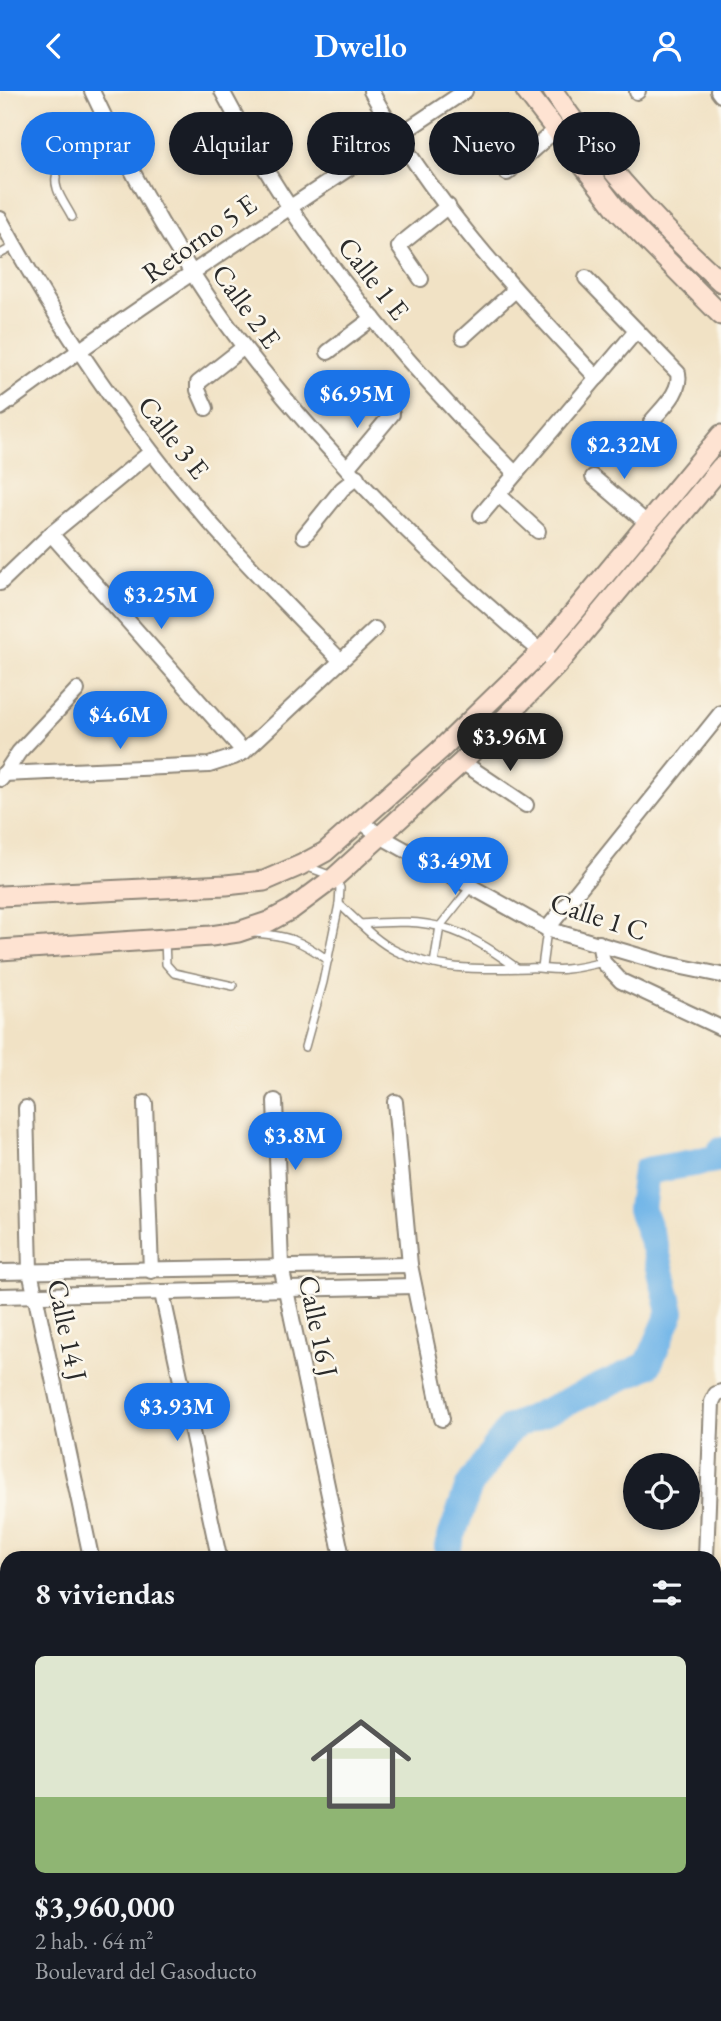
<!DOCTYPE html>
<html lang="es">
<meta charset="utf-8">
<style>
:root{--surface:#171b24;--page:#242831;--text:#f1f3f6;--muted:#9ea1a6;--accent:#1a73e8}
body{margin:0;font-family:"EB Garamond",serif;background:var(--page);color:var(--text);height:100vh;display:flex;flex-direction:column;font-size:26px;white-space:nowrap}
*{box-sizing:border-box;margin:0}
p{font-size:23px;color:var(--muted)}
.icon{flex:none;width:38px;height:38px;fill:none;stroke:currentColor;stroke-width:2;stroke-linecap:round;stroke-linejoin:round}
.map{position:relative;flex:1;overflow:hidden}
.panel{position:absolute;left:0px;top:1460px;width:721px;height:471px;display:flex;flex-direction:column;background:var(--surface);border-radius:21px 21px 0 0;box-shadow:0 4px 10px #0003}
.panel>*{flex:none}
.banner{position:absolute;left:21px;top:21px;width:679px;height:63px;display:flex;gap:14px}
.buttons{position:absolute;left:623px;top:1362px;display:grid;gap:14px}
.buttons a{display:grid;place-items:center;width:77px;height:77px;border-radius:50%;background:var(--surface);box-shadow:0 4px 10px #0003;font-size:35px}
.price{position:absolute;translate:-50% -60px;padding:0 16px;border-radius:24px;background:var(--accent);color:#fff;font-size:23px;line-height:46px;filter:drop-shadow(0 2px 4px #0008)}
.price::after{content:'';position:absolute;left:50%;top:42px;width:21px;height:16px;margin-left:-10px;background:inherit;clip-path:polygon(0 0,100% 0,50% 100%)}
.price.selected{background:#222;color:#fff}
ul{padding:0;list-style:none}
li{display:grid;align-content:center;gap:14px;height:371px;padding:0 35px}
li span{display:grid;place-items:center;height:217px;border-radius:10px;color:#555}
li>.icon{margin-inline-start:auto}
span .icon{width:126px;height:126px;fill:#fffc;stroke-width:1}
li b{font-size:30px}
h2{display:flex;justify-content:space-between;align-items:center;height:84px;padding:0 35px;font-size:30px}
.chip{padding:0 24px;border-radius:32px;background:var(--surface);box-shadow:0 4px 10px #0003;font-size:24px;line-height:63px}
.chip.selected{background:var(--accent);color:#fff}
header{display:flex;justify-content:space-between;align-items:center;height:91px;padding:0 35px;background:var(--accent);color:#fff;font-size:32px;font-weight:600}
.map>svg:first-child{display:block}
</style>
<header><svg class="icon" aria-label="back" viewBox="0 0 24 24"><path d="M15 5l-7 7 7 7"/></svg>Dwello<svg class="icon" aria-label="person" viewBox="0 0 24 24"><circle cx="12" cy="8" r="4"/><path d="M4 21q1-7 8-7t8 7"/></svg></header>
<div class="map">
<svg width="721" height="1930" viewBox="0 0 721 1930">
<rect width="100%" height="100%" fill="#fbf7ec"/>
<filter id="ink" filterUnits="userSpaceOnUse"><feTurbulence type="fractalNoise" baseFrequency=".0143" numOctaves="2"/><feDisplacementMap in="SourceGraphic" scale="14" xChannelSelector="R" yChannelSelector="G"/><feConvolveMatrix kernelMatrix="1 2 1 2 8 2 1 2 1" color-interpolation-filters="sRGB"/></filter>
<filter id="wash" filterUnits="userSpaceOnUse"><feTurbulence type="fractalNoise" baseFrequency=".00686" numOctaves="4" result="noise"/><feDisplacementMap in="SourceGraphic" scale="28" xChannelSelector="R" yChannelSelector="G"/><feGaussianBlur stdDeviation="1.57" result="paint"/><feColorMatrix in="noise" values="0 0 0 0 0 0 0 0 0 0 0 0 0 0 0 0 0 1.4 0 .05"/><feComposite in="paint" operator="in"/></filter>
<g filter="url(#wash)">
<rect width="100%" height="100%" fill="#f1e2c5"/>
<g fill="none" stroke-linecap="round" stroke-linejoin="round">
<g stroke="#72b6e8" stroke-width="28">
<path d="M448 1466V1455L469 1395 510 1337 648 1274 671 1221 655 1156 641 1118 646 1080 716 1068 721 1060"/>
<path d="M299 1930 300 1923"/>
</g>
</g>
</g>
<g filter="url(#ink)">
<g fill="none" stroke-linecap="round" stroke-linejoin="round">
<g stroke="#8e8678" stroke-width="10">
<g id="lane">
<path d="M72 126C65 112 50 95 58 80L113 46"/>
<path d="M0 163 15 155"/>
<path d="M339 813C357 829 374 849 396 860 438 881 484 878 529 877 541 876 554 880 566 878 578 877 591 874 603 871"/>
<path d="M360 833C434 827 457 834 517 877"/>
<path d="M255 842C289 845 300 849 328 869"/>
<path d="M165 849 166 873 174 882 233 895"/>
<path d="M434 873 440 835 471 796"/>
<path d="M542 876 547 839"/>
<path d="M305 956 323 891 339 813 340 797 335 786 305 775"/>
</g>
</g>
<g stroke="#8e8678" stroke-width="18">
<g id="street">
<path d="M92 0C132 86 186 180 244 256 334 373 443 480 557 574"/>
<path d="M222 0C243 39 264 78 289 115 354 212 432 300 515 382"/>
<path d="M371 0C429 107 514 199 597 287"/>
<path d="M718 0 721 4"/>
<path d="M637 1 638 0"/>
<path d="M507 82 554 40"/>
<path d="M0 128C44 209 95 287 151 360 208 435 275 502 340 569"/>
<path d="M586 187 678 282C682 301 662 317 651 331"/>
<path d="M421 188 399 156 402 152 448 115"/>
<path d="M463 246 514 200"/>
<path d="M328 261 373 227"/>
<path d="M0 317C151 205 309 105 465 0"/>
<path d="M206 317 198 299V292L244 256"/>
<path d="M347 377 392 323"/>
<path d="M593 386 648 433"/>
<path d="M498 403 538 440"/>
<path d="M481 424 636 240"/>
<path d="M51 443 244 661"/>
<path d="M304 445 342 398 357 386"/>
<path d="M0 492 51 443 151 361"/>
<path d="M462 671 526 714"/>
<path d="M3 683 209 674 234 666 244 661 375 538"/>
<path d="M1 688 19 661 77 599"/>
<path d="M361 730 380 745 547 838 663 872 721 884"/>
<path d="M547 838 721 622"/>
<path d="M599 852 603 871 621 890 721 937"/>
<path d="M275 1010 281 1175 342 1466"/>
<path d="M395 1011 410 1174 442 1328"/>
<path d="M145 1012 151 1180"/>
<path d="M26 1017 30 1180 91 1466"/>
<path d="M0 1181 410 1174"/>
<path d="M162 1202 219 1466"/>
<path d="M0 1205 414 1195"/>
<path d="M706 1466 712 1311 716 1303 721 1301"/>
<path d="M714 1491 721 1493"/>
<path d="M0 1725 7 1724"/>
<path d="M714 1840 721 1839"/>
<path d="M0 1907 7 1884"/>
<path d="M88 1923 110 1930"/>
<path d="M480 1923 482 1930"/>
<path d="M626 1923 627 1930"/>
<path d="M408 1930 410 1923"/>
</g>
</g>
<g stroke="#8e8678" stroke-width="23">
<g id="secondary">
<path d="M526 0 618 120 721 224"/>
<path d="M553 0C600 71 658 134 721 191"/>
<path d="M0 805 226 794 264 790 301 774 325 761 440 659 541 561 721 344"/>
<path d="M0 859 211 845 238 841 268 831 292 818 335 786 462 671 557 574 721 376"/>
</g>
</g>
<g stroke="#8e8678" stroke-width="28">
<g id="highway">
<path d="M714 1567H721"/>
<path d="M714 1595H721"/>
<path d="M0 1626 7 1625"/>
<path d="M0 1658 7 1657"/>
</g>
</g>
<use href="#lane" stroke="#fff" stroke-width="7"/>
<use href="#street" stroke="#fff" stroke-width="14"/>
<use href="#secondary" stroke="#fee3d2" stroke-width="19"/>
<use href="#highway" stroke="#fcba8e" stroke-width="24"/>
</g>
</g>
<g text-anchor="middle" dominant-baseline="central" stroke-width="5" stroke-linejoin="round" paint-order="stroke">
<g font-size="28" fill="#2b2b2b" stroke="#fbf7ec">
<text transform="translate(199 147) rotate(-35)">Retorno 5 E</text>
<text transform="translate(374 187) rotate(52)">Calle 1 E</text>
<text transform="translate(247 215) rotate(54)">Calle 2 E</text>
<text transform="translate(174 346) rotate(52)">Calle 3 E</text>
<text transform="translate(599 825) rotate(18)">Calle 1 C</text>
<text transform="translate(319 1235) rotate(78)">Calle 16 J</text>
<text transform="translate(68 1239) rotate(78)">Calle 14 J</text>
</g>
</g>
</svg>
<div class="buttons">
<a><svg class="icon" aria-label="locate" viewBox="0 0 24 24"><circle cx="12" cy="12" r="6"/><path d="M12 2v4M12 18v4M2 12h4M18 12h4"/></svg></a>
</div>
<b class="price" style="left:357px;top:339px">$6.95M</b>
<b class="price" style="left:624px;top:390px">$2.32M</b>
<b class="price" style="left:161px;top:540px">$3.25M</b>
<b class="price" style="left:120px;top:660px">$4.6M</b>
<b class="price selected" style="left:510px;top:682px">$3.96M</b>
<b class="price" style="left:455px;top:806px">$3.49M</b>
<b class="price" style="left:295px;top:1081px">$3.8M</b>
<b class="price" style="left:177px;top:1352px">$3.93M</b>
<div class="banner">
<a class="chip selected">Comprar</a>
<a class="chip">Alquilar</a>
<a class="chip">Filtros</a>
<a class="chip">Nuevo</a>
<a class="chip">Piso</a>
</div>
<section class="panel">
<h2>8 viviendas<svg class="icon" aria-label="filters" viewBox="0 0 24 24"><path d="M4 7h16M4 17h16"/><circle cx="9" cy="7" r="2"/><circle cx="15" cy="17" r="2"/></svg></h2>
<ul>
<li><span style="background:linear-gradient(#dfe7d0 65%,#8fb573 0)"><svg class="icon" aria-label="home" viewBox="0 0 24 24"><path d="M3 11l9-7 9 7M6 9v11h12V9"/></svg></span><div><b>$3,960,000</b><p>2 hab. · 64 m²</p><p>Boulevard del Gasoducto</p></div></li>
</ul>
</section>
</div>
